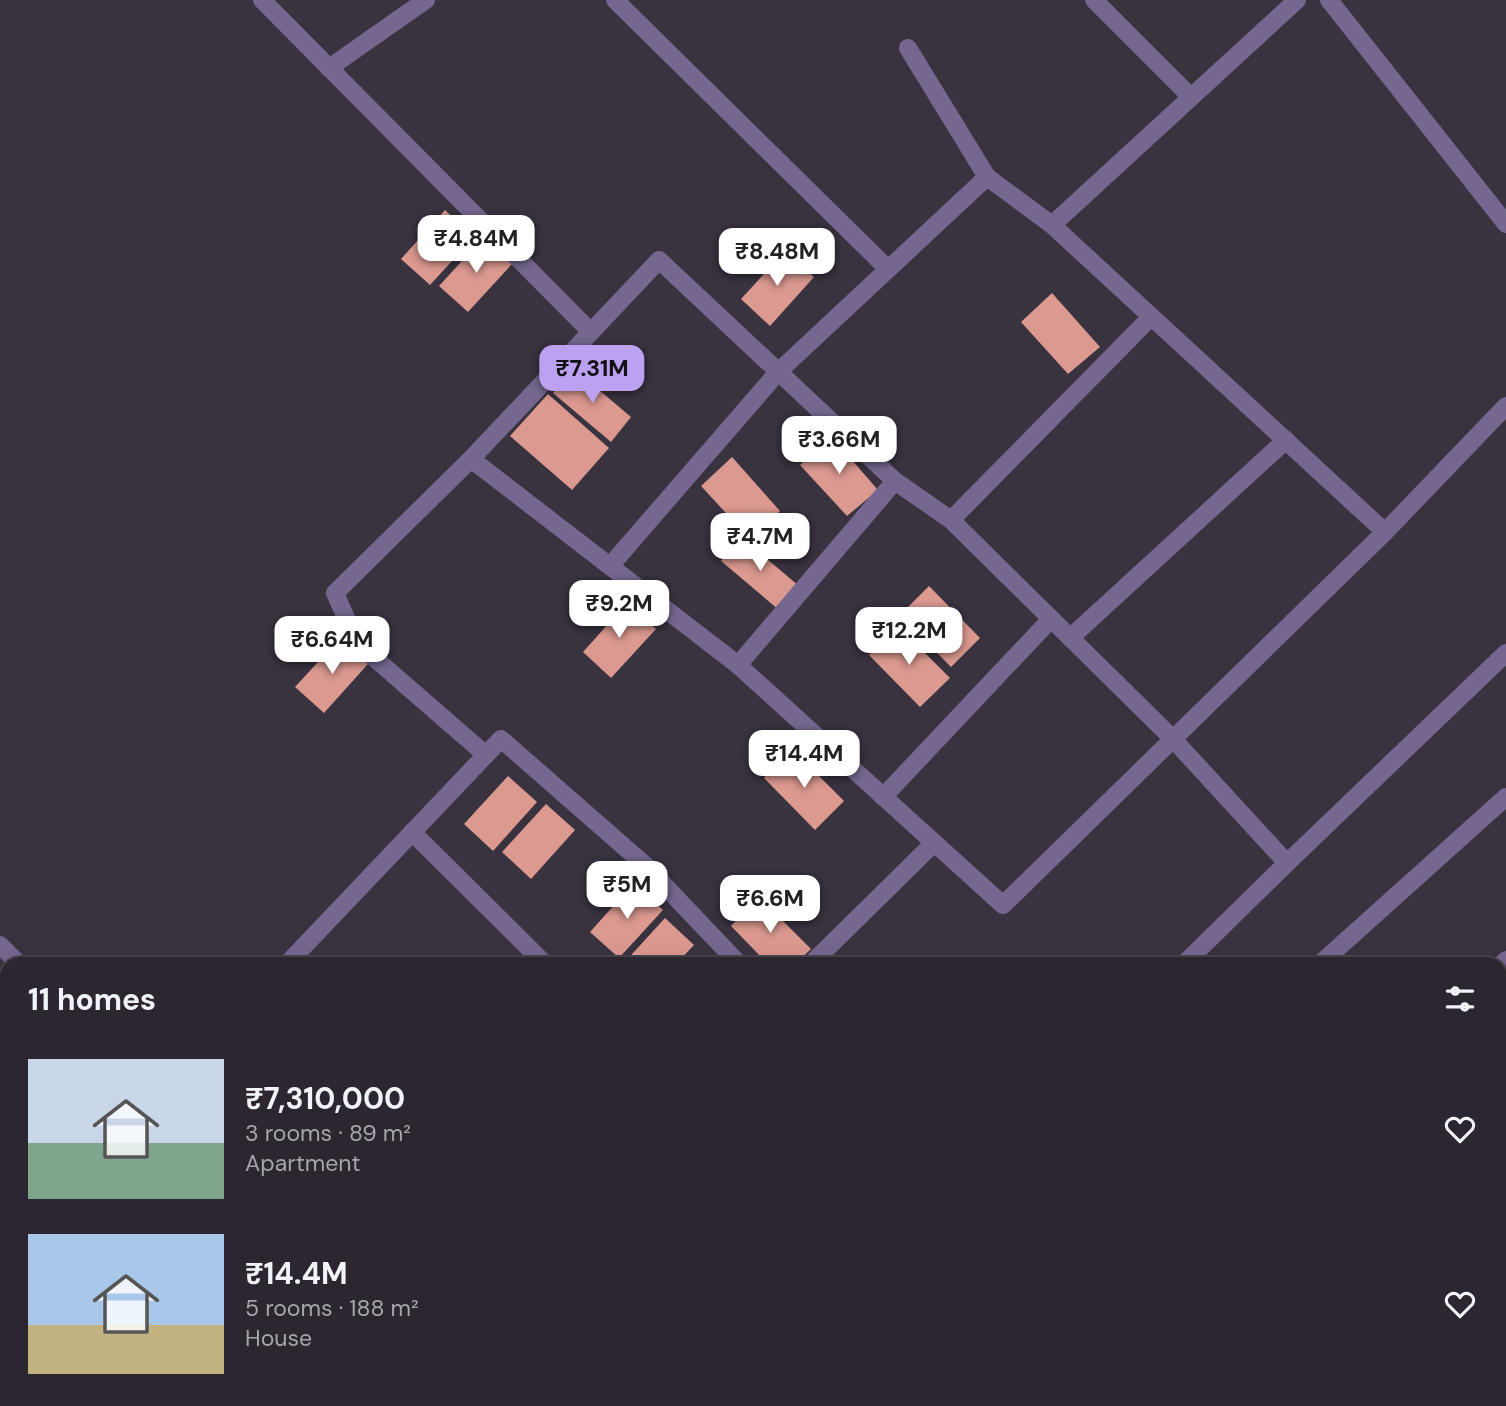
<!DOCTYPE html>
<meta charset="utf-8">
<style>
:root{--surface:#2b262f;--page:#332e37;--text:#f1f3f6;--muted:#a6a5aa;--line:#47434b;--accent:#bca0f2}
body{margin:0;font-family:"DM Sans",sans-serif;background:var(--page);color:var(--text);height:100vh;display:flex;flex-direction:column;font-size:26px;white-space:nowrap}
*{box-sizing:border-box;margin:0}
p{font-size:23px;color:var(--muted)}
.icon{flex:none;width:38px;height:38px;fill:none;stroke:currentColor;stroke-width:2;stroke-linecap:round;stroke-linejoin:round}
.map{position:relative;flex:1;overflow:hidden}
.panel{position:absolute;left:0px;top:957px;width:1507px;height:450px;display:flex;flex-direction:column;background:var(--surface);border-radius:21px 21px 0 0;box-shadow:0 7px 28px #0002,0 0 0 2px var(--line)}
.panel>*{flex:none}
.price{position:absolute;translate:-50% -60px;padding:0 16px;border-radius:14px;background:#fff;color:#222;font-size:23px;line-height:46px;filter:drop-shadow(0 2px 4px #0008)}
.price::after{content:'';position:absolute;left:50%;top:42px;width:21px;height:16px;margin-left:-10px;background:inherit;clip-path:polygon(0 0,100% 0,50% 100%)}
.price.selected{background:var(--accent);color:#111}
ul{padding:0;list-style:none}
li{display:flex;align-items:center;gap:21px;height:175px;padding:0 28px}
li span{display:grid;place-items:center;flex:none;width:196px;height:140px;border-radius:0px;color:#555}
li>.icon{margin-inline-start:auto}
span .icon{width:84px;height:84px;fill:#fffc;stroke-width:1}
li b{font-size:30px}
h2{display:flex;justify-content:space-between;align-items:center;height:84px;padding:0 28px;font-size:30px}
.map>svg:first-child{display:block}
</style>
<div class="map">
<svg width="1506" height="1406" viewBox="0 0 1506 1406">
<rect width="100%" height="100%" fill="#39323f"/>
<g fill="#db9990">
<path d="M445 210 474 237 430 285 401 259Z"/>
<path d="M483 238 512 264 468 312 439 286Z"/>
<path d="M785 251 814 277 770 326 741 299Z"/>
<path d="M1052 293 1100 347 1068 374 1021 322Z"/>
<path d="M573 368 631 417 611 442 553 393Z"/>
<path d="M548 394 609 448 572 490 510 436Z"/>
<path d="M831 436 878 490 847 516 800 465Z"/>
<path d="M732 457 780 511 749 538 701 486Z"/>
<path d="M741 537 799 586 779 610 721 561Z"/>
<path d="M929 586 980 638 951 667 900 615Z"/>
<path d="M627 603 656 629 611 678 583 652Z"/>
<path d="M898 626 950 678 920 707 869 655Z"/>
<path d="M340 638 368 664 324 713 295 687Z"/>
<path d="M793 750 844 801 815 830 764 778Z"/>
<path d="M508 776 537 802 493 851 464 824Z"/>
<path d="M546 804 575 830 531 879 502 852Z"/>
<path d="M634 883 663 910 619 958 590 932Z"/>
<path d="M759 897 811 949 795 964H768L731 926Z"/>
<path d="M665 918 694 945 676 964H623Z"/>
<path d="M965 1400H998L1004 1406H959Z"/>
<path d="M1000 1400H1057L1063 1406H1005Z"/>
</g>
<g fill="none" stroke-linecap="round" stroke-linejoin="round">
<g stroke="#75678f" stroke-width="18">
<path d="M262 0 591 332"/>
<path d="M615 0 888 269"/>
<path d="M1094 0 1191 97"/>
<path d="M1297 0 1052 225 1385 532 1506 406"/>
<path d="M1329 0 1506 224"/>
<path d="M908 48 987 177"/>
<path d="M329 68 426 0"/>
<path d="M1151 317 951 520 895 481 738 665 1003 905 1385 532"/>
<path d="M471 459 659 260 895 481"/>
<path d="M951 520 1173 739 1287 863 1506 653"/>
<path d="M610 566 778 372 987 177 1052 225"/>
<path d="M1070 638 1286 440"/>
<path d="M486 755 357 643 335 593 471 459 738 665"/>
<path d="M883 797 1051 619"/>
<path d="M412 832 545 964"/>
<path d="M0 945 19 964"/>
<path d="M287 964 501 739 645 865 739 964"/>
<path d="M811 964 934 843"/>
<path d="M1184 964 1287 863"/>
<path d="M1320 964 1506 797"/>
<path d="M1500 966 1506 960"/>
<path d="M1500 1182 1506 1176"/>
<path d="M1500 1263 1506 1272"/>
<path d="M0 1266 7 1257"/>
<path d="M0 1348 7 1351"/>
<path d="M119 1400 133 1406"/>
<path d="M1207 1400 1213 1406"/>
<path d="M81 1406 87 1400"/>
<path d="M657 1406 665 1400"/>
<path d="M895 1406 902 1400"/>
<path d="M1115 1406 1118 1400"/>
</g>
</g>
</svg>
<b class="price" style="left:476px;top:275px">₹4.84M</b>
<b class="price" style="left:777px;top:288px">₹8.48M</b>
<b class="price selected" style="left:592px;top:405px">₹7.31M</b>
<b class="price" style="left:839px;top:476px">₹3.66M</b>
<b class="price" style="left:760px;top:573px">₹4.7M</b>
<b class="price" style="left:619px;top:640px">₹9.2M</b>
<b class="price" style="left:909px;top:667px">₹12.2M</b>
<b class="price" style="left:332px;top:676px">₹6.64M</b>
<b class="price" style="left:804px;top:790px">₹14.4M</b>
<b class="price" style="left:627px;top:921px">₹5M</b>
<b class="price" style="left:770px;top:935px">₹6.6M</b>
<section class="panel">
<h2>11 homes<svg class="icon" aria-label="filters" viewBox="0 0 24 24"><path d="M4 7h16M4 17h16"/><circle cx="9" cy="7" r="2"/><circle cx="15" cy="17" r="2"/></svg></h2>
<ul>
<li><span style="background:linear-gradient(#c9d6e8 60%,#7fa58c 0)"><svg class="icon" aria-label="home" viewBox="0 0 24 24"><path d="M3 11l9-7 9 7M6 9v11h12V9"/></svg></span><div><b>₹7,310,000</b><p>3 rooms · 89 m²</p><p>Apartment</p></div><svg class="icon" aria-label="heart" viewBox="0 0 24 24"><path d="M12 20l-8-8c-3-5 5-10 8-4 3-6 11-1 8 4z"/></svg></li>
<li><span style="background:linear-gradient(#a9c7e8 65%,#c2b280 0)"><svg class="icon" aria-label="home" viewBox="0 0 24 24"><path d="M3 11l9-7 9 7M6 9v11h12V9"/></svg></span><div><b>₹14.4M</b><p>5 rooms · 188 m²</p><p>House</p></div><svg class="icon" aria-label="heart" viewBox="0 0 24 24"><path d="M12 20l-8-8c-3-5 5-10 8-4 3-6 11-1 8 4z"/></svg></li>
</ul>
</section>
</div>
